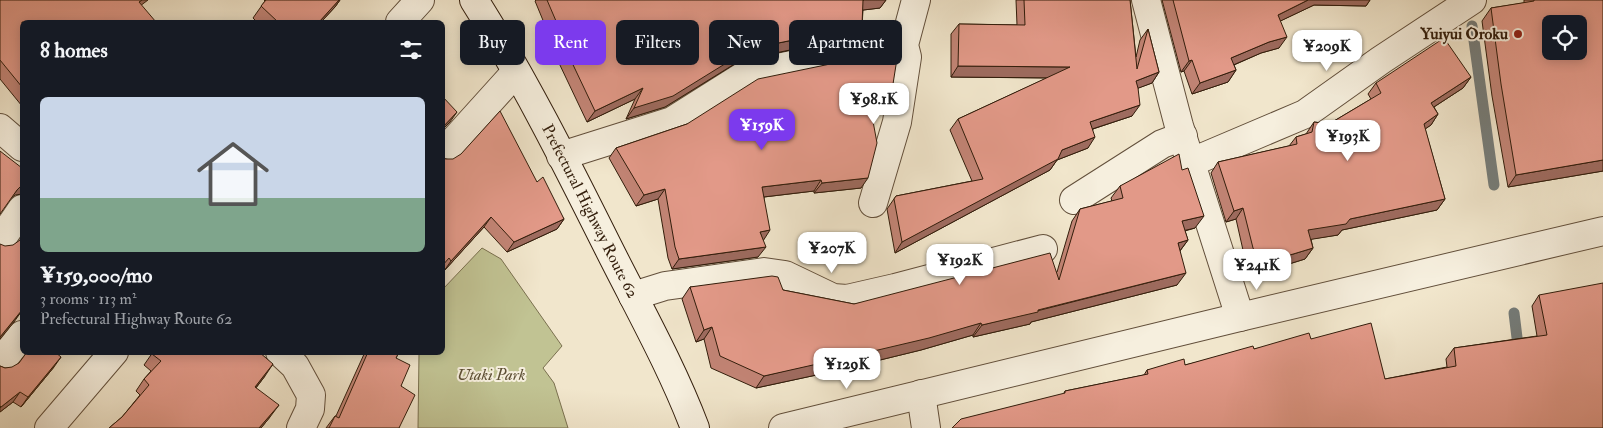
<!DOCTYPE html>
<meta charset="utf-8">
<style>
:root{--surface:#171b24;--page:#242831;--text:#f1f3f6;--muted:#9ea1a6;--accent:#7c3aed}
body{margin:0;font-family:"IM FELL Double Pica",serif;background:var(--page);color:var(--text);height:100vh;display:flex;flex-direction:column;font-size:19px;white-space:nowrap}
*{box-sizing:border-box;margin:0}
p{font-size:16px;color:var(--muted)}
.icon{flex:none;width:28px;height:28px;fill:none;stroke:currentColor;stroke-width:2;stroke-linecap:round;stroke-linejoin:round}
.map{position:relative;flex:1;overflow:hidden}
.side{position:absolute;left:20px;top:20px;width:425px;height:335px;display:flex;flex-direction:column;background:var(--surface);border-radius:8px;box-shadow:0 2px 12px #0003}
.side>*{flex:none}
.guide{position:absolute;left:460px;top:20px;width:475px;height:45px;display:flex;gap:10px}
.fabs{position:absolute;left:1542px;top:15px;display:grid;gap:10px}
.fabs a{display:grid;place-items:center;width:45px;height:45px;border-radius:8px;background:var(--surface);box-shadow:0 2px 12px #0003;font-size:25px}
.price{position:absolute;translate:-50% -42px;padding:0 11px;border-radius:10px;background:#fff;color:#222;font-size:16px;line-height:32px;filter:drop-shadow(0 1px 2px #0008)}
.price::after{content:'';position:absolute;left:50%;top:30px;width:15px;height:11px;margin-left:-8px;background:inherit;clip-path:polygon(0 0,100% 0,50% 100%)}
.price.current{background:var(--accent);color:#fff}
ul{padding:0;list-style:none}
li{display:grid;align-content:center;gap:10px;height:265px;padding:0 20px}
li span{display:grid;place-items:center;height:155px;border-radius:8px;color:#555}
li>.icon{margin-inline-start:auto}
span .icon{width:90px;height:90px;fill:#fffc;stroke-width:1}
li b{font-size:21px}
h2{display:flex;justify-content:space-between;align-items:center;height:60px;padding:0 20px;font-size:21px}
.tag{padding:0 18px;border-radius:8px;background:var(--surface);box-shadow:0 2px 12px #0003;font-size:18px;line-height:45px}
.tag.current{background:var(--accent);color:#fff}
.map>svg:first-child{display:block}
</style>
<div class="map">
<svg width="1603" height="428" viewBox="0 0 1603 428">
<rect width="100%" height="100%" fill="#f1e6cc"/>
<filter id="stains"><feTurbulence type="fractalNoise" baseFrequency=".004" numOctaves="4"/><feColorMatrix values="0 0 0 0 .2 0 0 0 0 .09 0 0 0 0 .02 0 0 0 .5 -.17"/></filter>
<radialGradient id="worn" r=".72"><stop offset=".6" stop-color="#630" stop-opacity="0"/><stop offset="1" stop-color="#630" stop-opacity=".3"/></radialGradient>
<path fill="#c1c393" stroke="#7a704f" d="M482 248 501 259 562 346 543 368 554 383 568 428H418L419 353 442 352 443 289Z"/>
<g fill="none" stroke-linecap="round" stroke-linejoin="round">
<g stroke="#757c79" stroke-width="11">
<path d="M1472 26 1494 185"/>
<path d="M1514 313 1519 354"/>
</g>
<g stroke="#624f3b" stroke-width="30">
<g id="minor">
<path d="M1146 0 1179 126 1240 317"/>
<path d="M0 128 22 147"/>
<path d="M442 154 516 72"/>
<path d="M561 156 672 121 745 75 825 58 904 45"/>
<path d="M1192 162 1305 114 1381 60 1472 0"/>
<path d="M1074 200 1162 144 1183 136"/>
<path d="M873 203 897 122 907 57 904 45 916 0"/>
<path d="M0 241 22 209"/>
<path d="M633 296 665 286 764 272 785 275 833 298 847 299 895 288 1043 249"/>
<path d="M280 352 295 366 311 395 310 409 301 428"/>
<path d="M0 363 22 335"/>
<path d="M921 394 926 428"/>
</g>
</g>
<g stroke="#624f3b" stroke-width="30">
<g id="tertiary">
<path d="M400 22 420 0"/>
<path d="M49 428 114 352"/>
<path d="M783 428 1240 317 1603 231"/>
</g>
</g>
<g stroke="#321d0b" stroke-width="30">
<g id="secondary">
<path id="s1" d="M474 0C524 79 566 163 608 247 638 307 671 365 695 428"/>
</g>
</g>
<use href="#minor" stroke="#f6efde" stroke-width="28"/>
<use href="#tertiary" stroke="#f6efde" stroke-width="28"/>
<use href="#secondary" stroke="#f6efde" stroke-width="28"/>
</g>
<g fill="#c28475" stroke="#321d0b">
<path d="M0 0 22 22V106L0 79Z"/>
<path d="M264 0H340L335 7 321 22H257L253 18 265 1Z"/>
<path d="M536 0H886L880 8 863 10 862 26 854 37 741 60 665 107 626 119 635 99 587 122 558 61 559 59 535 1Z"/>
<path d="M1016 0H1130L1136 57 1140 40 1148 29 1159 72 1152 83 1138 88 1132 116 1093 129 1088 148 1057 160 1050 170 895 253 887 209 896 196 972 181 950 130 958 119 1047 78 951 77V34L959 24 1017 25Z"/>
<path d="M1162 0H1370L1366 6 1314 5 1280 21 1279 48 1261 53 1234 65 1236 70 1228 82 1192 94 1184 71 1181 72Z"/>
<path d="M1524 0H1603V171L1508 187 1492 96 1482 21 1491 8 1524 3Z"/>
<path d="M1471 77 1463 88 1434 107 1438 114 1431 125 1425 129 1445 199 1437 210 1342 230 1338 235 1311 239 1313 248 1305 259 1260 273 1248 265 1245 259 1236 219 1226 222 1211 173 1218 162 1289 146 1296 137 1306 134 1314 122 1329 124 1371 99 1368 94 1376 83Z"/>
<path d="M883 113 872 115 861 188 814 193V191L764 197 763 240 758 257 672 269 668 258 658 199 636 206 609 158 616 148 687 124Z"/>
<path d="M442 158 446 159 537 182 564 219 557 229 507 252 484 227 444 271 442 269Z"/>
<path d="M1182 170 1195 228 1185 231 1188 240 1180 251 1177 285 1031 322 1030 324 973 337V335L921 350 835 371 756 388 711 368 704 339 696 342 682 299 690 287 783 290 854 304 1057 272 1072 221 1080 209 1112 201 1111 198 1120 186Z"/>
<path d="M1539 295 1603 428 1064 393 1065 391 1144 375 1147 370 1185 365 1254 349 1311 339 1385 379 1447 367 1446 359 1454 348 1537 336 1532 306Z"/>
<path d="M153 352 265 376 256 388 270 417 261 428H109L122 417 140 395 136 391 144 379 151 371 144 365Z"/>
<path d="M365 352H399L396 358 401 386 399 428H326L335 416H336Z"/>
<path d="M0 366 5 368 54 367 21 407 13 402 0 412Z"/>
</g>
<g fill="#9e6b5f" stroke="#321d0b">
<path d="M142 0H148L132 12 139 2Z"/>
<path d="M339 0H340L335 7 321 22H319Z"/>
<path d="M863 0H886L880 8 855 11Z"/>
<path d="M1308 0H1370L1366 6 1314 5 1270 26 1278 15Z"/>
<path d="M862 26 854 37 741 60 665 107 626 119 634 108 749 49Z"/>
<path d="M1287 37 1279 48 1261 53 1224 69 1231 58 1269 42Z"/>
<path d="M1192 60 1184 71 1181 72 1189 61Z"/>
<path d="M958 66 1070 67 1062 78 951 77Z"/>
<path d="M1236 70 1228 82 1192 94 1200 83Z"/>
<path d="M1159 72 1152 83 1128 92 1136 81Z"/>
<path d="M1471 77 1463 88 1423 114 1431 103Z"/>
<path d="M643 88 635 99 587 122 595 111Z"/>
<path d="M890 103 883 113 863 115 870 105Z"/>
<path d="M1140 105 1132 116 1083 132 1090 122Z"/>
<path d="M457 112 450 122 442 130V128Z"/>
<path d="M1438 114 1431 125 1416 135 1424 124Z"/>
<path d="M1095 137 1088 148 1057 160 1050 170 895 253 902 242 1062 150Z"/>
<path d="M1603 160V171L1508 187 1516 175Z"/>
<path d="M868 178 861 188 814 193 822 183Z"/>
<path d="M821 180 814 191 755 198 762 187Z"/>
<path d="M22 185V194L15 195 9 200 17 190Z"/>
<path d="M665 189 658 199 636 206 644 195Z"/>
<path d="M1445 199 1437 210 1342 230 1338 235 1301 241 1308 230 1350 219Z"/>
<path d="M1243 208 1236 219 1226 222 1234 211Z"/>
<path d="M1204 216 1195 228 1174 233 1182 221Z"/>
<path d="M491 217 484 227 444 271 451 261Z"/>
<path d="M564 219 557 229 507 252 514 242Z"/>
<path d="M770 230 763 241 760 232Z"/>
<path d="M1188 240 1179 252 1178 243Z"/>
<path d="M766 247 758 257 672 269 679 259Z"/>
<path d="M1313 248 1305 259 1260 273 1267 262Z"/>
<path d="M1186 273 1177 285 1031 322 1030 324 973 337 982 325Z"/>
<path d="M21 312 14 322 0 339V337Z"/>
<path d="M981 323 973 335 921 350 835 371 756 388 764 376Z"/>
<path d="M712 327 704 339 696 342 704 330Z"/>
<path d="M61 357 54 367 21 407 28 397Z"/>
<path d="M273 364 265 376 247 399 255 387Z"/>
<path d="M20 392 13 402 0 412V408L1 407Z"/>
<path d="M279 405 270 417 261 428H259Z"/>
</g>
<g fill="#e29988" stroke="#321d0b" fill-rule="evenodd">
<path d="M0 0H142L139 2 156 22H22V87L0 60Z"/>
<path d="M266 0H339L319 22H278L261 6Z"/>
<path d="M547 0H864H863L862 26 749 49 673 96 634 108 643 88 595 111 566 50 568 49Z"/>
<path d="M1024 0H1130L1137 69 1148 29 1159 72 1136 81 1138 88 1140 105 1090 122 1095 137 1062 150 1058 159 902 242 894 199 896 196 983 179 958 119 1070 67 958 66 959 24 1025 25Z"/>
<path d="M1173 0H1308L1278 15 1287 37 1269 42 1231 58 1236 70 1200 83 1192 60 1189 61Z"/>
<path d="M1534 0H1603V160L1516 175 1501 84 1491 8 1534 1ZM1551 24H1579V51H1551Z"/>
<path d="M1444 38 1471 77 1431 103 1438 114 1424 124 1445 199 1350 219 1346 224 1308 230 1313 248 1267 262 1256 254 1253 248 1243 208 1234 211 1218 162 1297 144 1296 137 1312 132 1314 122 1329 124 1381 93 1376 83Z"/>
<path d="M895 54 896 65 890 103 870 105 877 143 868 178 822 183 821 180 762 187 770 230 760 232 766 247 679 259 675 247 665 189 644 195 616 148 687 124 758 79 835 63Z"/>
<path d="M442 96 457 112 442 128Z"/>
<path d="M500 111 537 182 543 177 564 219 514 242 491 217 451 261 449 258 442 266V158L446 159H453L461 154Z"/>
<path d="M0 151 22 168V185L17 190 0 214Z"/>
<path d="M1179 154 1182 170 1188 168 1204 216 1182 221 1188 240 1178 243 1186 273 1038 310V312L982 325 981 323 929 338 844 358 764 376 720 356 712 327 704 330 690 287 772 276 778 277 783 290 854 304 1050 253 1059 280 1080 209 1123 198 1120 186Z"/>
<path d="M22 236V310L0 337V244L5 246 13 245 20 240Z"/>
<path d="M1603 283V428H952L961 419 1065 393V391L1148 374 1147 370 1184 359 1185 365 1253 346 1254 349 1309 333 1311 339 1371 323 1385 379 1456 366 1454 348 1547 335 1539 295Z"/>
<path d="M27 352H55L61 357 28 397 20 392 1 407 0 406V366L5 368 12 367 19 363Z"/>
<path d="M153 352H259L273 364 255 387 279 405 259 428H109L122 417 149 385 144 379 161 361 152 354Z"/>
<path d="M368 352H399L396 358 410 365 401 386 415 395 399 428H329L335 416 339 418Z"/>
</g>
<circle fill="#8f2418" stroke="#f6efde" stroke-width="2" cx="1518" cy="34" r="5"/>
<g text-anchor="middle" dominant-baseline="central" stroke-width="4" stroke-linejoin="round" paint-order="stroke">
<g font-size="16" font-weight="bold" fill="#321d0b" stroke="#f6efde" text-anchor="end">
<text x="1508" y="34">Yuiyui Oroku</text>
</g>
<g font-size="16" fill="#321d0b" stroke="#f6efde">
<text stroke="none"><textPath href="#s1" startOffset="241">Prefectural Highway Route 62</textPath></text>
</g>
<g font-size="16" font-style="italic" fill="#5d4f34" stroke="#f6efde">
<text x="491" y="375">Utaki Park</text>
</g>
</g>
<rect width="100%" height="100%" filter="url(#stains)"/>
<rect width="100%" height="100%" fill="url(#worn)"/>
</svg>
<div class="fabs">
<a><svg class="icon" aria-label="locate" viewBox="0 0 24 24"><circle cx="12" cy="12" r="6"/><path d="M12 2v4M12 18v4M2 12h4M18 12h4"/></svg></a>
</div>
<b class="price" style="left:1327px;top:72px">¥209K</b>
<b class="price" style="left:874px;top:125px">¥98.1K</b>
<b class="price current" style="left:762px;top:151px">¥159K</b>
<b class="price" style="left:1348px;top:162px">¥193K</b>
<b class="price" style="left:832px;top:274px">¥207K</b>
<b class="price" style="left:960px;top:286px">¥192K</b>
<b class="price" style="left:1257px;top:291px">¥241K</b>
<b class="price" style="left:847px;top:390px">¥129K</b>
<div class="guide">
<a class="tag">Buy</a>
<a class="tag current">Rent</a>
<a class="tag">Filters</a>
<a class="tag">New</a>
<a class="tag">Apartment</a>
</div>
<section class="side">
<h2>8 homes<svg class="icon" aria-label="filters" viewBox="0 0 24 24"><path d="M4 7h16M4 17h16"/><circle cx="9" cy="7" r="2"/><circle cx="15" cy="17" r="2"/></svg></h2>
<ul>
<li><span style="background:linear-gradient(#c9d6e8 65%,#7fa58c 0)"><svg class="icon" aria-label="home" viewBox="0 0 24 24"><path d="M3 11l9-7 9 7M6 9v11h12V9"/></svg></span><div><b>¥159,000/mo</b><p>3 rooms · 113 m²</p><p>Prefectural Highway Route 62</p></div></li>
</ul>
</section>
</div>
